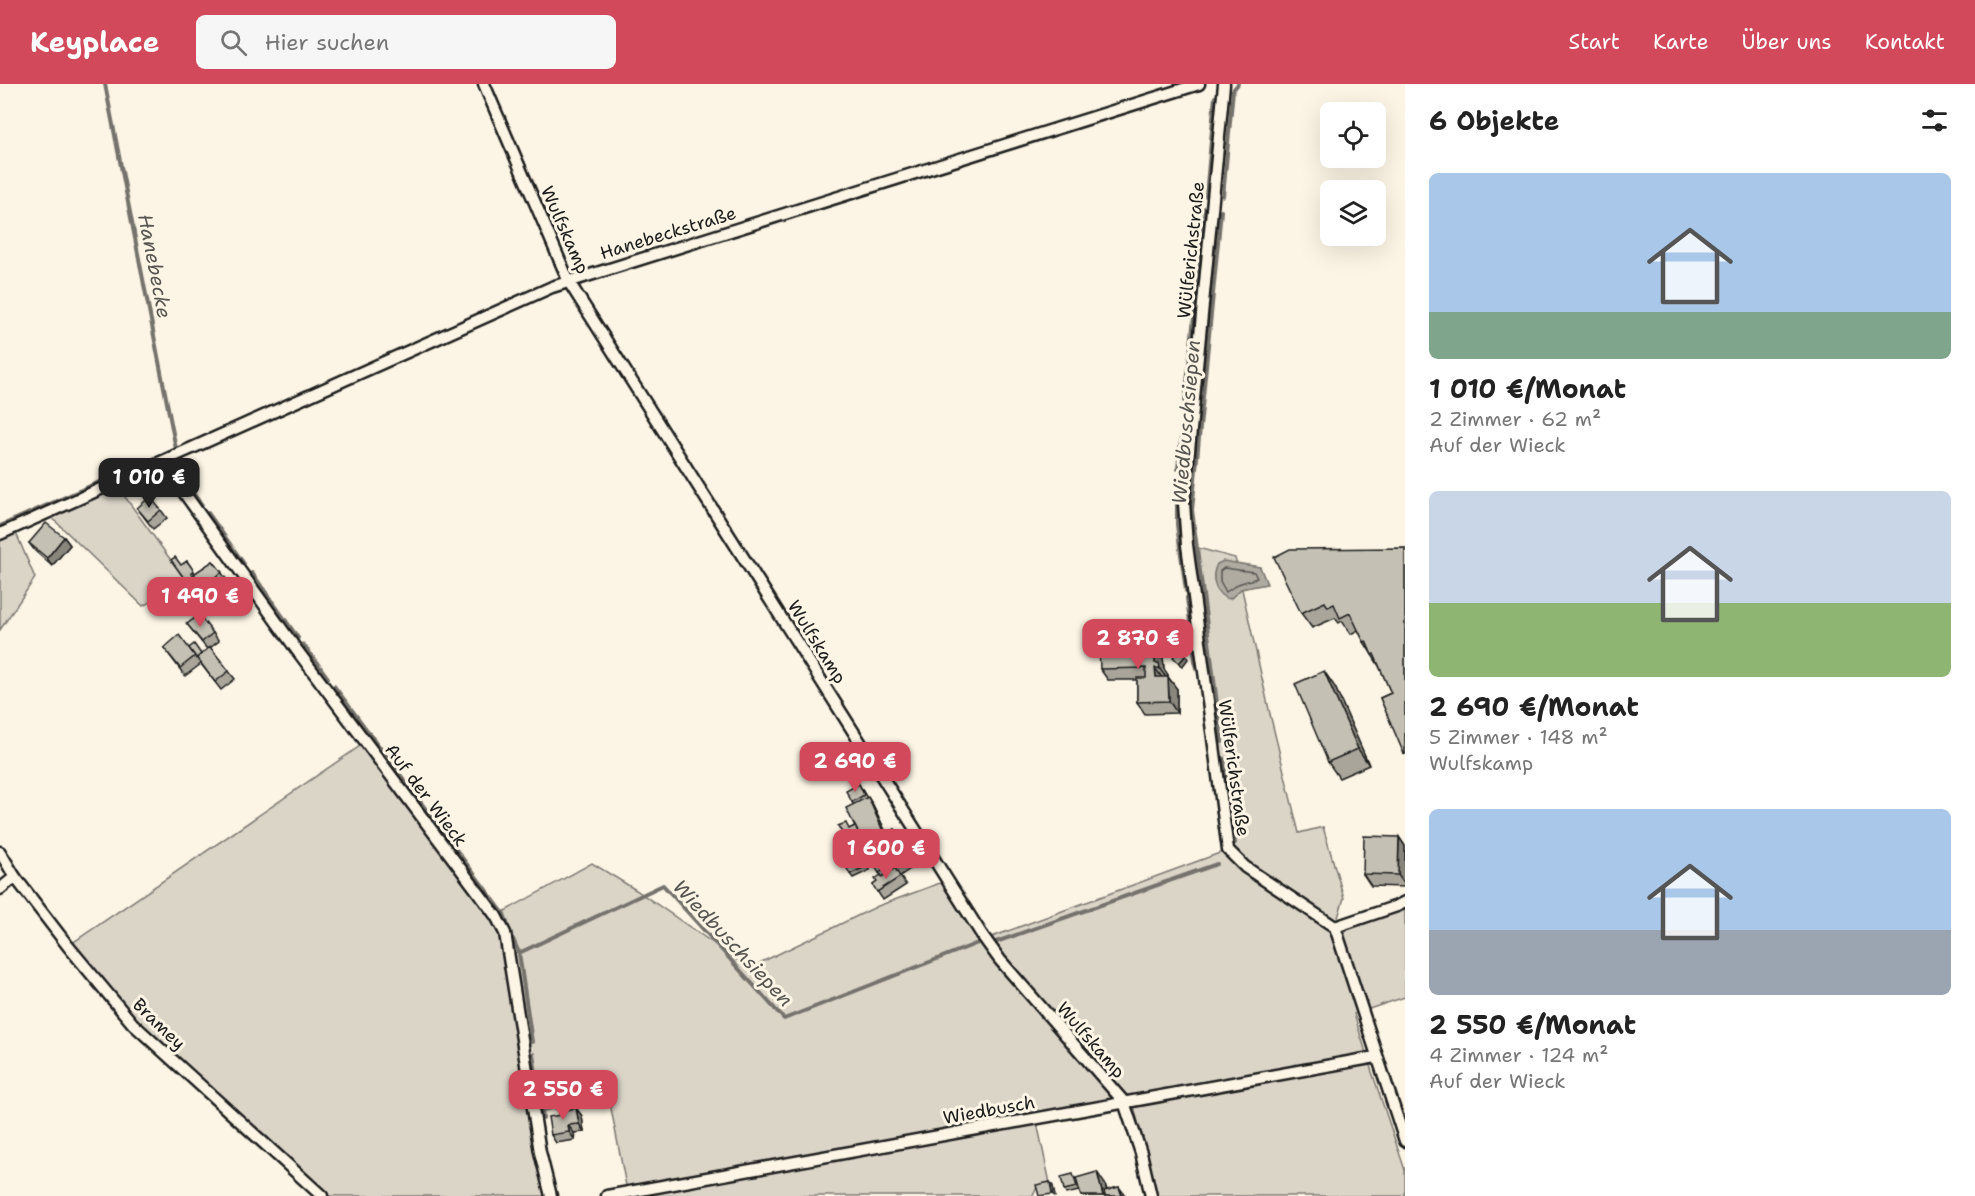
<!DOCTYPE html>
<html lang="de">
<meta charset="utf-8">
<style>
:root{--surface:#fff;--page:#f6f6f6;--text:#222;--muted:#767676;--accent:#d1495b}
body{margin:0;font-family:"Shantell Sans",sans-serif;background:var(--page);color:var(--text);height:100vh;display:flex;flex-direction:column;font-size:22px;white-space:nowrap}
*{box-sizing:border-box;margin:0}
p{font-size:20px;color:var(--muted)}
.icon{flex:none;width:33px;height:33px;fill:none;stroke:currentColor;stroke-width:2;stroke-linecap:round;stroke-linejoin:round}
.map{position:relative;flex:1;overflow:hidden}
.drawer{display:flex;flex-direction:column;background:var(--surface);width:570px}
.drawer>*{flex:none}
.buttons{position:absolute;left:1320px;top:18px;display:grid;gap:12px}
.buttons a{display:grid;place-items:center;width:66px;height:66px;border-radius:9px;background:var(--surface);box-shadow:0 6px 24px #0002;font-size:30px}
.price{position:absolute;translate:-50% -51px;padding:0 14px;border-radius:12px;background:var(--accent);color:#fff;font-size:20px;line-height:39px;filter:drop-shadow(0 2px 3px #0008)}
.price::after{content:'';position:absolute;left:50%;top:36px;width:18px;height:14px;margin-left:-9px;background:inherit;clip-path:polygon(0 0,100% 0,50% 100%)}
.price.current{background:#222;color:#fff}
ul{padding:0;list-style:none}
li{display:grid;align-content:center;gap:12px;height:318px;padding:0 24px}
li span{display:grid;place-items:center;height:186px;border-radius:9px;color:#555}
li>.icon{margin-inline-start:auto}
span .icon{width:108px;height:108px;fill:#fffc;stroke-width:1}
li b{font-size:26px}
h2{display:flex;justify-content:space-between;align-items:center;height:72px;padding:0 24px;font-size:26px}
header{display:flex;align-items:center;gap:36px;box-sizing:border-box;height:84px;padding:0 30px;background:var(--accent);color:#fff}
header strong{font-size:28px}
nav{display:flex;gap:33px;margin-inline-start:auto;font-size:21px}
.search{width:420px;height:54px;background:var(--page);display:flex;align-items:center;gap:15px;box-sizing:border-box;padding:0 21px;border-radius:9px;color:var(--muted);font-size:22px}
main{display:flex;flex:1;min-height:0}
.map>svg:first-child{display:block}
</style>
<header>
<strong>Keyplace</strong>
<div class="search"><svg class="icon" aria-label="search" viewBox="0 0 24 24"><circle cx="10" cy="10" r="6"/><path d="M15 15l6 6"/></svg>Hier suchen</div>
<nav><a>Start</a><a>Karte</a><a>Über uns</a><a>Kontakt</a></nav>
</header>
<main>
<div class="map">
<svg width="1405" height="1112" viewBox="0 0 1405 1112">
<rect width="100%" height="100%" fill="#fcf5e5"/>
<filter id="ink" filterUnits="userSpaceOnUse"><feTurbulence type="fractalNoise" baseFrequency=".0167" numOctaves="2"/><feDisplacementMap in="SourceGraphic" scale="12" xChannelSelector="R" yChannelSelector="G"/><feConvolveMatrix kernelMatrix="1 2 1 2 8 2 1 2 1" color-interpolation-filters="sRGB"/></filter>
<g filter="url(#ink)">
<g fill="#dbd5c8" stroke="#7c7872" stroke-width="1.5">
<path d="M115 399 186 497 143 522 47 429Z"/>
<path d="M14 444 35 494 0 546V450Z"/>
<path d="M1187 461 1235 474 1270 630 1299 749 1323 743 1344 814 1335 843 1405 818V913L1354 930 1372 988 1405 1086V1112H1155L1132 1013 1036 1034 1050 1099 1038 1101 1033 1112H607L627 1107 609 1014 534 1029 551 1112H322L133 940 68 862 366 658 496 832 592 779 636 806 749 884 878 822 943 798 989 854 1228 766Z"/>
</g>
<path fill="#b0aba1" stroke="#75726c" stroke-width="1.5" d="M1223 477 1260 483 1267 500 1241 505 1230 515C1215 513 1210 493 1217 480Z"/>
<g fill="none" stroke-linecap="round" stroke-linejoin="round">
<path stroke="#575551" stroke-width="1.5" d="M1224 484 1254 488 1257 494 1238 500 1226 508 1220 497V487Z"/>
<g stroke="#75726c" stroke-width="4">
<path d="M105 0 176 365 172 367"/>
<path d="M1206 112 1215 13"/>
<path d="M1223 112 1233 6 1238 0"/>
<path d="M1221 127 1192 426 1222 658"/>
<path d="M1198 201 1205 124"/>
<path d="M183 376 179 391 202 421"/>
<path d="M1178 385 1196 214"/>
<path d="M1177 397V441L1186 507"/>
<path d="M208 429 244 480"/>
<path d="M0 442 135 382"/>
<path d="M252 489 298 554"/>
<path d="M1187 514 1196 585"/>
<path d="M303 560 328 594"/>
<path d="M334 602 504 830 508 842"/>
<path d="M1224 675 1235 759"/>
<path d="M513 855 519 869 532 958"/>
<path d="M996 858 1217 780"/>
<path d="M519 869 663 801 784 935 978 859"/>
<path d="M533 970 543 1034"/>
</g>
<g stroke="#1c1c1c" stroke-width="15">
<g id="street">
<path d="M484 0 569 198 982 851 1000 876 1124 1018 1141 1069 1151 1112"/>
<path d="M1224 0 1184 419 1187 461 1228 766 1245 783 1335 843 1405 1057"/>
<path d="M162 378 296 565 496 832 505 849 540 1068 551 1112"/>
<path d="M0 450 552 203 1199 0"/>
<path d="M0 768 15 793 68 862 133 940 322 1112"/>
<path d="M0 805 15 793"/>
<path d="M1335 843 1397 822 1405 818"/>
<path d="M607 1112 1376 973"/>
</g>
</g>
<use href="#street" stroke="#fcf5e5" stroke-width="10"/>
</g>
<g fill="#a9a59a" stroke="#1c1c1c" stroke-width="1.5">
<path d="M137 424 161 426 167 434 153 445Z"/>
<path d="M64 453 70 461 52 482 35 467 29 459Z"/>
<path d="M1405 464V671L1380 614 1391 609 1379 582 1364 558 1358 546 1351 550 1342 537 1339 539 1335 534 1312 544 1301 529Z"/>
<path d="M187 477 195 489 213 477 227 496 207 510 195 492 194 493 199 501 190 508 182 496 184 494 181 481Z"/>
<path d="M187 540 213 549 219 557 210 564 235 595 221 606 201 580 185 592 164 564H189L201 570 207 565Z"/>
<path d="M1143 559V562H1155L1163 573 1164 585 1168 591V593L1177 605V629L1145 630 1137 618V596H1108L1100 585Z"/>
<path d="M1335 603 1369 681 1339 694 1328 678Z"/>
<path d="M859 700 867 714 873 721 887 750 895 745 919 779 900 792 906 801 883 816 873 801 877 798 881 791 879 789 880 762 878 760 867 765 860 753 848 758 845 754 849 745 855 742 853 720 852 718Z"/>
<path d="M1399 753 1405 762V803L1371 802 1363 790Z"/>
<path d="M861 766 870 786 853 794 850 790Z"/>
<path d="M576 1024 582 1032 584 1048 574 1049 575 1056 556 1059 551 1051 560 1031Z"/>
<path d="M1076 1094 1105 1100 1107 1106 1119 1103 1125 1112H1081L1079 1107 1066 1110 1064 1106Z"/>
</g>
<g fill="#89867d" stroke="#1c1c1c" stroke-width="1.5">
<path d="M64 453 70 461 52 482 47 474Z"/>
<path d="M1140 555 1143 559V566L1140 562Z"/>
<path d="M1155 562 1163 573 1164 585 1168 591V596L1155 579Z"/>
<path d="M1186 571 1188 575 1182 583 1179 579Z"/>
<path d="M1155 584 1164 596 1156 593Z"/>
<path d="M1324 587 1335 603 1369 681 1358 665Z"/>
<path d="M1168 593 1177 605V629L1169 617Z"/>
<path d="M868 713 873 721 889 755 883 747Z"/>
<path d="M1399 753 1405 762V801L1398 791Z"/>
<path d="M859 762 861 766 870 786 867 782Z"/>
<path d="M576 1024 582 1032 584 1048 579 1040Z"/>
<path d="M568 1041 574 1049 575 1056 569 1048Z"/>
<path d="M1097 1088 1105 1100 1108 1112H1103Z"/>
<path d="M1050 1098 1053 1102 1055 1112 1052 1110Z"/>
<path d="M1119 1103 1125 1111V1112H1122Z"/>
</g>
<g fill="#c4c0b3" stroke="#1c1c1c" stroke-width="1.5">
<path d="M150 413 161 426 148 437 137 424Z"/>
<path d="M46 439 64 453 47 474 29 459Z"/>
<path d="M1405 464V670H1404L1380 614 1391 609 1374 570 1372 571 1366 557 1364 558 1350 529 1340 534 1334 520 1328 523 1325 518 1301 529 1274 473 1290 465Z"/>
<path d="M175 473 181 481 187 477 194 487 191 489 197 497 187 504 182 496 184 494 171 476Z"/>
<path d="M213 477 222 488 202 502 194 490Z"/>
<path d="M199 531 213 549 202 558 187 540Z"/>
<path d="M179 551 195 572 180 584 164 564Z"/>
<path d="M1133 554 1140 555V562H1133Z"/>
<path d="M194 560 201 570 197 574 198 576 189 564Z"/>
<path d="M1155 562V579H1159L1160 584H1155L1156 593H1168L1169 617 1137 618V594H1146V584L1100 585 1099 563Z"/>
<path d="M210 563 229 587 215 598 197 574Z"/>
<path d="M1179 566 1186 571 1179 579 1173 573Z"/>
<path d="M1324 587 1358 665 1328 678 1295 600Z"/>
<path d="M859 700 864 711 852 718 846 707Z"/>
<path d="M868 713 883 747 862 757 846 724Z"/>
<path d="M846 739 849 745 855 742 858 748 845 754 838 742Z"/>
<path d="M895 745 910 767 879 789 867 771 880 762 877 757Z"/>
<path d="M1364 752 1399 753 1398 791 1363 790Z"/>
<path d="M859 762 867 782 850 790 840 771Z"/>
<path d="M895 784 900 793 877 808 873 801 877 798 875 795 881 791 882 793Z"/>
<path d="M576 1024 579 1040 568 1041 569 1048 551 1051 548 1033 560 1031V1027Z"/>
<path d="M1097 1088 1103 1112H1081L1076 1094Z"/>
<path d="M1073 1090 1077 1103 1064 1106 1061 1093Z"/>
<path d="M1050 1098 1052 1110 1039 1112 1036 1101Z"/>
<path d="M1119 1103 1122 1112H1105L1104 1107Z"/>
</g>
</g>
<g text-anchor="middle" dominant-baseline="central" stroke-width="6" stroke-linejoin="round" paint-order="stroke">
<g font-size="18" fill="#1c1c1c" stroke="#fcf5e5">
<text transform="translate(565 146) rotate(66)">Wulfskamp</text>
<text transform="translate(668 149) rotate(-17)">Hanebeckstraße</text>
<text transform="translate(1191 166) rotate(-84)">Wülferichstraße</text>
<text transform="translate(817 558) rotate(58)">Wulfskamp</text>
<text transform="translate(1234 684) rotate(82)">Wülferichstraße</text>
<text transform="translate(426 711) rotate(53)">Auf der Wieck</text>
<text transform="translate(159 940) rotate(44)">Bramey</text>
<text transform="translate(1091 956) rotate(49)">Wulfskamp</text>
<text transform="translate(989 1026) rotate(-10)">Wiedbusch</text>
</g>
<g font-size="20" font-style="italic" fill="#575551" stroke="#fcf5e5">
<text transform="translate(155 182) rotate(79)">Hanebecke</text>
<text transform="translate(1186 338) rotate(-85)">Wiedbuschsiepen</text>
<text transform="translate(733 859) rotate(47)">Wiedbuschsiepen</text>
</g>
</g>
</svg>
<div class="buttons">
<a><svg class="icon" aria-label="locate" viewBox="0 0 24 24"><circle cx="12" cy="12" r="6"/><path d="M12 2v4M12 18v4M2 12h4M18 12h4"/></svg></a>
<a><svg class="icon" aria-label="layers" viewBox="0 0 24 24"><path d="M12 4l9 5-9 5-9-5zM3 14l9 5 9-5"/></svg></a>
</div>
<b class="price current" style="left:149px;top:425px">1 010 €</b>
<b class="price" style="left:200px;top:544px">1 490 €</b>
<b class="price" style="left:1138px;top:586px">2 870 €</b>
<b class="price" style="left:855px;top:709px">2 690 €</b>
<b class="price" style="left:886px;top:796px">1 600 €</b>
<b class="price" style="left:563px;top:1037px">2 550 €</b>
</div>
<section class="drawer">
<h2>6 Objekte<svg class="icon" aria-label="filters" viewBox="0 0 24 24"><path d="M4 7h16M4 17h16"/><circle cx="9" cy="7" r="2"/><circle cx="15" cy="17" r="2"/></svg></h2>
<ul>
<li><span style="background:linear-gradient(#a9c7e8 75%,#7fa58c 0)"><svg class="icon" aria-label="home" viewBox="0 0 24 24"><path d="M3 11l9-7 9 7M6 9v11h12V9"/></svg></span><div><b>1 010 €/Monat</b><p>2 Zimmer · 62 m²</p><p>Auf der Wieck</p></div></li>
<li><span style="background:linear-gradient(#c9d6e8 60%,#8fb573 0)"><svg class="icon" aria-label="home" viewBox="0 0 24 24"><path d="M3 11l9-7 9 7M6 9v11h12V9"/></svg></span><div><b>2 690 €/Monat</b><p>5 Zimmer · 148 m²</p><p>Wulfskamp</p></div></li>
<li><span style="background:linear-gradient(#a9c7e8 65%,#9aa5b1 0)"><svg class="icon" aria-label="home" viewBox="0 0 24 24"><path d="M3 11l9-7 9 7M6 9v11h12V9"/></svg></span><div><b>2 550 €/Monat</b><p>4 Zimmer · 124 m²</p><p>Auf der Wieck</p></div></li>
</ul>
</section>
</main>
